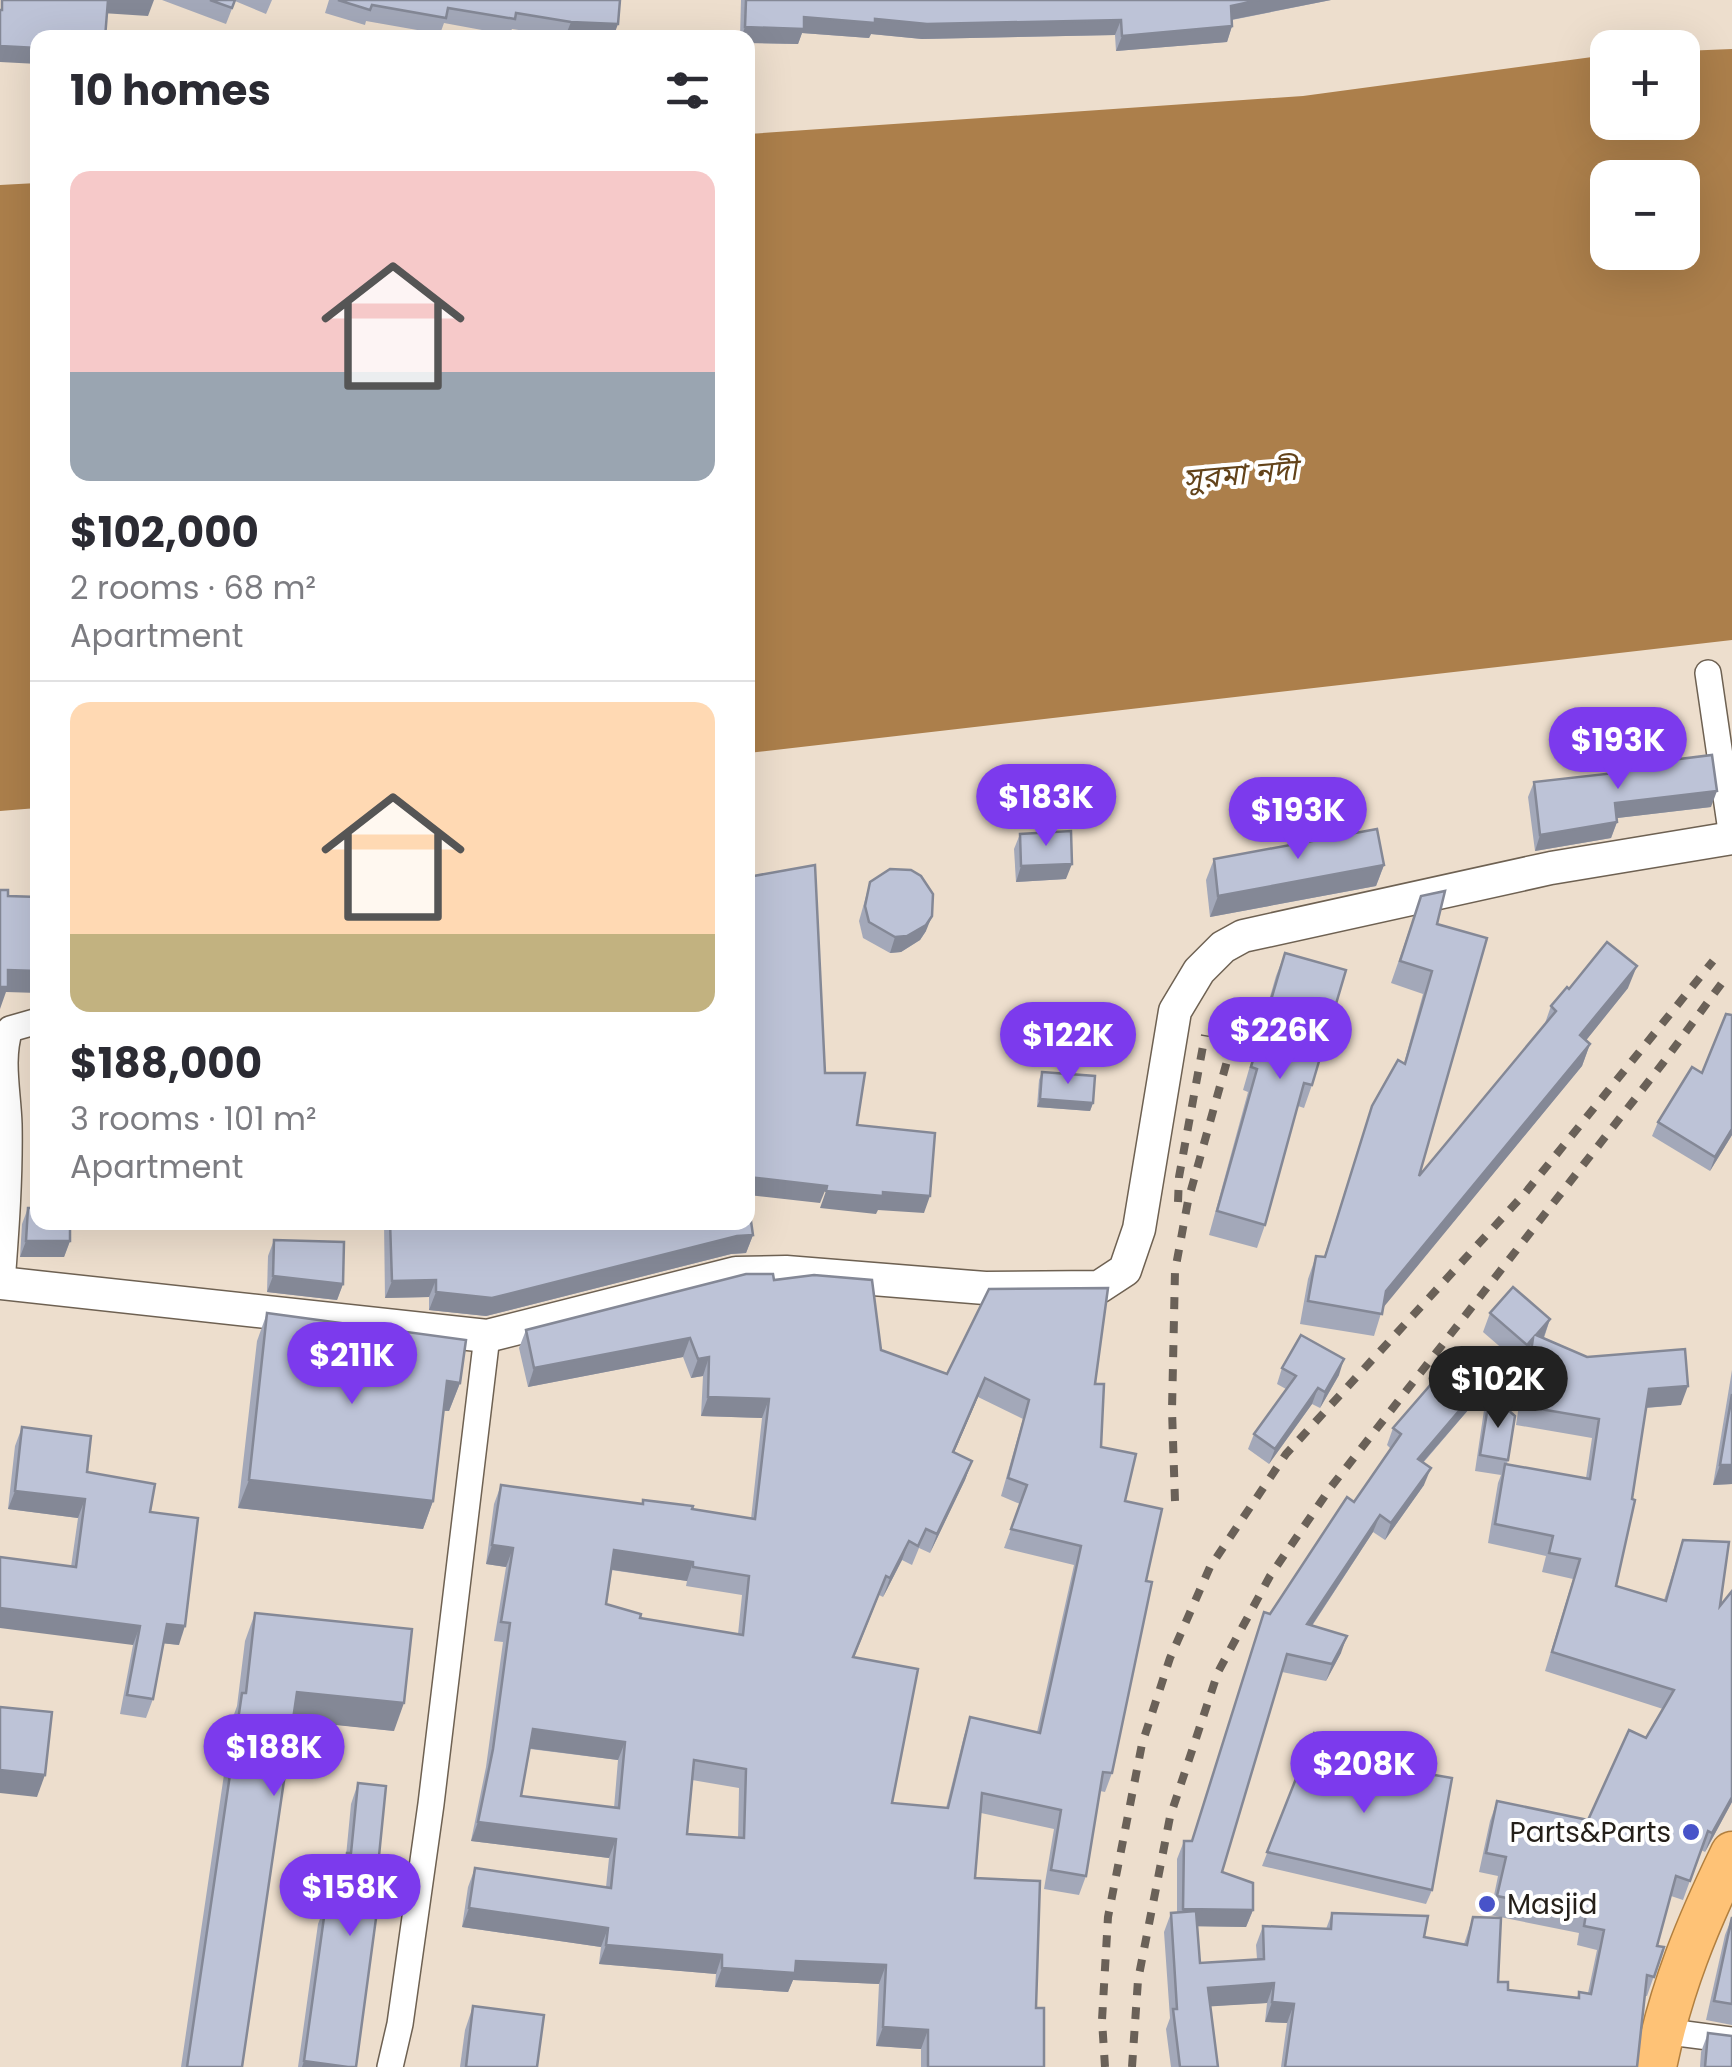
<!DOCTYPE html>
<meta charset="utf-8">
<style>
:root{--surface:#fff;--page:#f7f7f7;--text:#2b2b33;--muted:#7c7c81;--line:#e1e1e2;--accent:#7c3aed}
body{margin:0;font-family:Poppins,"Noto Sans Bengali",sans-serif;background:var(--page);color:var(--text);height:100vh;display:flex;flex-direction:column;font-size:38px;white-space:nowrap}
*{box-sizing:border-box;margin:0}
p{font-size:32px;color:var(--muted)}
.icon{flex:none;width:55px;height:55px;fill:none;stroke:currentColor;stroke-width:2;stroke-linecap:round;stroke-linejoin:round}
.map{position:relative;flex:1;overflow:hidden}
.details{position:absolute;left:30px;top:30px;width:725px;height:1200px;display:flex;flex-direction:column;background:var(--surface);border-radius:20px;box-shadow:0 10px 40px #0002}
.details>*{flex:none}
.fabs{position:absolute;left:1590px;top:30px;display:grid;gap:20px}
.fabs a{display:grid;place-items:center;width:110px;height:110px;border-radius:20px;background:var(--surface);box-shadow:0 10px 40px #0002;font-size:50px}
.price{position:absolute;translate:-50% -85px;padding:0 22px;border-radius:35px;background:var(--accent);color:#fff;font-size:32px;line-height:65px;filter:drop-shadow(0 2px 5px #0008)}
.price::after{content:'';position:absolute;left:50%;top:60px;width:30px;height:22px;margin-left:-15px;background:inherit;clip-path:polygon(0 0,100% 0,50% 100%)}
.price.selected{background:#222;color:#fff}
ul{padding:0;list-style:none}
li{display:grid;align-content:center;gap:20px;height:530px;padding:0 40px}
li+li{border-top:2px solid var(--line)}
li span{display:grid;place-items:center;height:310px;border-radius:20px;color:#555}
li>.icon{margin-inline-start:auto}
span .icon{width:180px;height:180px;fill:#fffc;stroke-width:1}
li b{font-size:42px}
h2{display:flex;justify-content:space-between;align-items:center;height:120px;padding:0 40px;font-size:42px}
.map>svg:first-child{display:block}
</style>
<div class="map">
<svg width="1732" height="2067" viewBox="0 0 1732 2067">
<rect width="100%" height="100%" fill="#eddecd"/>
<g fill="#ac7f4b" fill-rule="evenodd">
<path d="M1732 49V640L748 753V134L1303 96 1607 55 1608 122H1682L1683 51ZM1608 178H1682V252H1608Z"/>
<path d="M37 183V808L0 811V185Z"/>
</g>
<g fill="none" stroke-linecap="round" stroke-linejoin="round">
<g stroke="#6e6152" stroke-width="28">
<g id="minor">
<path d="M1708 673 1732 838"/>
<path d="M2 1283C6 1230 10 1177 9 1124 8 1092 0 1059 10 1029L38 1021"/>
<path d="M1662 2031 1732 2040"/>
<path d="M390 2067 400 2024 431 1804 487 1336"/>
</g>
</g>
<g stroke="#6e6152" stroke-width="35">
<path id="tertiary" d="M0 1283 487 1336 736 1273 786 1272 985 1288 1099 1287 1125 1270 1139 1229 1175 1011 1199 971 1223 947 1243 936 1551 868 1732 838"/>
</g>
<g stroke="#b17f3f" stroke-width="45">
<path id="trunk" d="M1655 2067C1671 1988 1697 1925 1732 1853"/>
</g>
<use href="#minor" stroke="#fff" stroke-width="25"/>
<use href="#tertiary" stroke="#fff" stroke-width="32"/>
<use href="#trunk" stroke="#fec276" stroke-width="42"/>
<g stroke="#6a6158" stroke-width="8" stroke-dasharray="12 12" stroke-linecap="butt">
<path d="M1178 1202 1179 1177 1205 1035"/>
<path d="M1175 1501 1172 1410 1175 1271 1188 1201 1239 1018"/>
<path d="M1105 2067 1102 2020 1108 1917 1142 1744 1170 1658 1210 1567 1286 1454 1526 1192 1713 961"/>
<path d="M1132 2067 1138 1980 1170 1817 1218 1672 1270 1576 1331 1487 1663 1063 1727 976"/>
</g>
</g>
<g fill="#a3a8b9" fill-rule="evenodd">
<path d="M162 0H272L266 14 235 1 226 24Z"/>
<path d="M329 0H620L565 37 512 29 509 35 444 23 440 34 366 21 365 25 325 13Z"/>
<path d="M741 0H1331L1232 20V26L1227 42 1116 51 1115 35 922 39 871 34 869 38 802 33 798 44 748 43V38H740Z"/>
<path d="M1623 766 1711 807 1617 818V822L1611 838 1535 851 1528 797 1534 782 1621 772Z"/>
<path d="M1020 834 1066 879 1016 882 1014 849Z"/>
<path d="M1214 859 1384 865 1376 886 1210 917 1206 880Z"/>
<path d="M870 882 926 931 920 940 901 952 890 953 863 938 859 921Z"/>
<path d="M1421 896 1437 924 1419 1176 1544 1026 1551 1006 1569 989 1628 988 1586 1040 1590 1044 1582 1066 1383 1307 1374 1336 1300 1324 1308 1279 1316 1256 1324 1257 1372 1106 1404 1063 1423 994 1391 983Z"/>
<path d="M1285 953 1312 1085 1304 1108 1298 1106 1265 1225 1257 1248 1209 1235 1248 1092 1243 1090 1276 976Z"/>
<path d="M1042 1072 1093 1103 1090 1111 1037 1107 1039 1080Z"/>
<path d="M1702 1073 1732 1135 1710 1171 1652 1136 1658 1122Z"/>
<path d="M28 1208 70 1241 64 1257H20L22 1224Z"/>
<path d="M384 1222H748L753 1235 746 1253 731 1254 486 1316 429 1310V1297L385 1298Z"/>
<path d="M274 1240 343 1284 337 1300 267 1292 268 1256Z"/>
<path d="M774 1280 881 1350 947 1374 1095 1384 1101 1447 1125 1501 1146 1581 1112 1773 1105 1792 1100 1791 1086 1876 1079 1895 1044 1889 1054 1829 981 1813 975 1878 1036 2008 1044 2067H921V2049L876 2046 879 1984 793 1980 788 1992 715 1987 716 1974 599 1964 601 1947 462 1927 468 1887 475 1868 606 1887 609 1858 471 1841 486 1767 503 1642 494 1641 506 1567 486 1564 494 1504 501 1485 642 1504 643 1500 751 1519 762 1418 701 1416 703 1376 691 1378 683 1357 528 1387 519 1348 526 1330ZM978 1397 1023 1419 1001 1496 1020 1504 1004 1548 1074 1565 1037 1732 970 1717 964 1736 946 1808 892 1803 854 1658 879 1595 883 1597 902 1560 912 1565 919 1548 930 1553 965 1480 972 1461 954 1452ZM611 1570 687 1581 686 1586 742 1595 738 1634 640 1618 606 1604ZM530 1749 618 1760 614 1808 521 1796ZM692 1780 739 1788 738 1838 687 1834Z"/>
<path d="M267 1313 460 1383 449 1411H443L433 1501 423 1529 238 1508 257 1341Z"/>
<path d="M1490 1313 1550 1319 1544 1338 1681 1405 1646 1408 1616 1586 1664 1600 1683 1540 1720 1606 1732 1591V1802L1705 1852 1701 1850 1683 1900 1671 1896 1657 1946 1664 1947 1647 1996H1645L1637 2067H1281L1287 2023 1265 2022 1267 2003 1210 2006 1218 2067H1171L1166 2029 1170 2018 1164 1932 1171 1913 1177 1912V1859L1184 1841H1192L1264 1612 1270 1614 1354 1502 1391 1449 1387 1445 1393 1428 1475 1402 1423 1463 1424 1485 1385 1540 1373 1532 1312 1626 1341 1653 1326 1681 1282 1672 1222 1872 1253 1910 1246 1927 1197 1926 1200 1963 1257 1959 1256 1945 1263 1926 1326 1929 1332 1913 1424 1937 1464 1944 1473 1917 1498 1982 1508 1990 1577 1998 1579 1992 1588 1993 1597 1950 1577 1945 1579 1933 1490 1915 1498 1876 1479 1872 1490 1821 1497 1801 1588 1820 1646 1738 1663 1709 1545 1671 1573 1579 1542 1572 1546 1556 1488 1543 1498 1483 1501 1475 1475 1471 1484 1410 1490 1394 1508 1460 1507 1464 1586 1478 1592 1438 1516 1425 1526 1358 1520 1364 1483 1332Z"/>
<path d="M1282 1368 1339 1375 1320 1408 1312 1404 1269 1464 1248 1449 1254 1434 1286 1389 1277 1384Z"/>
<path d="M1732 1370V1484L1713 1485Z"/>
<path d="M22 1427 87 1472 150 1512 179 1645 163 1643 153 1699 146 1718 120 1714 133 1645 71 1567 78 1518 8 1509 15 1446Z"/>
<path d="M255 1613 394 1731 293 1720 242 2067H181L232 1720 237 1706 245 1641Z"/>
<path d="M1314 1733 1388 1767 1432 1890 1426 1904 1262 1866Z"/>
<path d="M358 1783 379 1856 392 1897 385 1918 376 1917 356 2067H298L318 1924 326 1903 335 1904 339 1874 346 1856 351 1804Z"/>
<path d="M1732 1917V2025L1706 2020 1725 1935Z"/>
<path d="M473 2006 537 2067H460L465 2030Z"/>
<path d="M1708 2033 1732 2067H1700L1701 2052Z"/>
</g>
<g fill="#848896">
<path d="M107 0H154L148 16 102 13Z"/>
<path d="M1259 0H1331L1225 21 1231 6Z"/>
<path d="M804 17 1121 20 1115 35 922 39 871 34 869 38 802 33 798 44 748 43V38H741L745 27Z"/>
<path d="M571 22 618 24 613 38 565 37Z"/>
<path d="M1232 26 1227 42 1116 51 1122 36Z"/>
<path d="M0 46 38 48V64L0 62Z"/>
<path d="M1717 791 1711 807 1609 819 1615 803Z"/>
<path d="M1617 822 1611 838 1535 851 1540 835Z"/>
<path d="M1072 864 1066 879 1016 882 1021 866Z"/>
<path d="M1384 865 1376 886 1210 917 1218 896Z"/>
<path d="M932 916 926 931 920 940 901 952 890 953 895 937Z"/>
<path d="M1637 966 1628 988 1572 1058 1580 1035Z"/>
<path d="M8 970 38 971V993L6 992 0 1009V987Z"/>
<path d="M1590 1044 1582 1066 1378 1314 1386 1291Z"/>
<path d="M1040 1099 1093 1103 1090 1111 1037 1107Z"/>
<path d="M1732 1129V1135L1710 1171 1715 1157Z"/>
<path d="M748 1177 827 1186 820 1203 748 1195Z"/>
<path d="M826 1191 883 1192 930 1196 924 1213 878 1210 876 1214 820 1208Z"/>
<path d="M753 1235 746 1253 731 1254 486 1316 429 1310 436 1292 737 1236Z"/>
<path d="M26 1241H70L64 1257H20Z"/>
<path d="M273 1276 343 1284 337 1300 267 1292Z"/>
<path d="M436 1280 429 1297 385 1298 392 1281Z"/>
<path d="M1550 1319 1543 1339 1536 1335Z"/>
<path d="M690 1338 683 1357 528 1387 534 1368Z"/>
<path d="M1533 1338 1526 1358 1520 1364 1527 1345Z"/>
<path d="M709 1357 703 1376 691 1378 698 1359Z"/>
<path d="M1344 1359 1339 1375 1320 1408 1325 1392Z"/>
<path d="M985 1378 978 1397 946 1471 953 1452Z"/>
<path d="M447 1381 460 1383 449 1411 436 1410Z"/>
<path d="M1481 1385 1475 1402 1411 1476 1418 1459Z"/>
<path d="M1688 1386 1681 1405 1642 1408 1649 1389Z"/>
<path d="M1318 1388 1312 1404 1269 1464 1275 1449Z"/>
<path d="M708 1397 769 1399 762 1418 701 1416Z"/>
<path d="M972 1461 965 1480 930 1553 937 1534Z"/>
<path d="M1720 1465H1732V1484L1713 1485Z"/>
<path d="M1431 1468 1424 1485 1385 1540 1391 1523Z"/>
<path d="M249 1480 433 1501 423 1529 238 1508Z"/>
<path d="M15 1491 85 1499 78 1518 8 1509Z"/>
<path d="M1380 1515 1373 1532 1301 1642 1307 1624Z"/>
<path d="M909 1541 902 1560 883 1597 890 1578Z"/>
<path d="M492 1545 513 1548 506 1567 486 1564Z"/>
<path d="M614 1550 693 1562 687 1581 607 1569Z"/>
<path d="M0 1608 140 1626 133 1645 0 1628Z"/>
<path d="M167 1624 185 1626 179 1645 160 1643Z"/>
<path d="M1347 1636 1341 1653 1326 1681 1332 1664Z"/>
<path d="M297 1692 404 1703 394 1731 287 1720Z"/>
<path d="M533 1729 625 1742 618 1760 526 1748Z"/>
<path d="M0 1770 45 1775 37 1797 0 1793Z"/>
<path d="M1732 1797V1802L1705 1852 1712 1833Z"/>
<path d="M478 1822 616 1839 609 1858 471 1841Z"/>
<path d="M379 1896 392 1897 385 1918 371 1917Z"/>
<path d="M469 1908 608 1928 601 1947 462 1927Z"/>
<path d="M1183 1909 1253 1910 1246 1927 1177 1926Z"/>
<path d="M606 1945 722 1955 716 1974 599 1964Z"/>
<path d="M796 1961 886 1965 879 1984 793 1980 788 1992 715 1987 722 1968Z"/>
<path d="M1274 1983 1267 2003 1201 2007 1208 1988Z"/>
<path d="M1272 2002 1294 2004 1287 2023 1265 2022Z"/>
<path d="M883 2027 928 2030 921 2049 876 2046Z"/>
<path d="M304 2061 348 2067H302Z"/>
</g>
<g fill="#bdc3d7" stroke="#848896" stroke-width="2.5" fill-rule="evenodd">
<path d="M2 0H108L105 38H38V48L0 46V10H2Z"/>
<path d="M210 0H235L232 8Z"/>
<path d="M338 0H620L618 24 571 22 516 13 515 19 448 8 446 18 372 5 370 10Z"/>
<path d="M746 0H1259L1231 6 1232 26 1122 36 1121 20 927 24 875 19V23L804 17V29L745 27Z"/>
<path d="M1712 755 1717 791 1615 803 1617 822 1540 835 1534 782 1624 772 1623 766Z"/>
<path d="M1377 829 1384 865 1218 896 1214 859Z"/>
<path d="M1071 831 1072 864 1021 866 1020 834Z"/>
<path d="M815 865 825 1073H865L857 1125 935 1133 930 1196 883 1192V1196L826 1191 827 1186 748 1177V877Z"/>
<path d="M890 869 911 870 921 876 933 894 932 916 926 925 907 936 895 937 869 922 865 906 870 882Z"/>
<path d="M0 890H8V896L38 897V971L8 970V987H0Z"/>
<path d="M1445 891 1437 924 1487 938 1419 1176 1556 1011 1551 1006 1567 987 1569 989 1607 942 1637 966 1580 1035 1590 1044 1386 1291 1382 1314 1308 1301 1316 1256 1325 1257 1372 1106 1398 1060 1405 1064 1432 971 1400 961 1421 896Z"/>
<path d="M1285 953 1346 970 1312 1085 1304 1083 1265 1225 1217 1211 1257 1069 1251 1067Z"/>
<path d="M1726 1014 1732 1015V1129L1715 1157 1658 1122 1692 1067 1702 1073Z"/>
<path d="M1042 1072 1095 1076 1093 1103 1040 1099Z"/>
<path d="M748 1200 753 1235 737 1236 492 1298 436 1292V1280L392 1281 390 1222H748Z"/>
<path d="M28 1208H38V1222H70V1241H26Z"/>
<path d="M274 1240 344 1242 343 1284 273 1276Z"/>
<path d="M746 1274H773L774 1280 814 1275 872 1280 881 1350 947 1374 989 1289 1108 1288 1095 1384H1104L1101 1447 1136 1454 1125 1501 1162 1509 1146 1581 1152 1582 1112 1773 1103 1772 1086 1876 1051 1870 1061 1810 982 1793 975 1878 1040 1881 1036 2008H1044V2067H928V2030L883 2027 886 1965 796 1961 795 1973 722 1968V1955L606 1945 608 1928 469 1908 475 1868 611 1888 616 1839 478 1822 493 1749 510 1623 501 1622 513 1548 492 1545 501 1485 643 1504V1500L693 1506 692 1509 755 1519 769 1399 708 1397 709 1357 698 1359 690 1338 534 1368 526 1330ZM985 1378 1029 1400 1008 1478 1027 1485 1011 1529 1081 1546 1040 1733 970 1717 948 1808 892 1803 918 1669 853 1657 886 1576 890 1578 909 1541 918 1546 926 1529 937 1534 972 1461 953 1452ZM614 1550 693 1562V1567L749 1576 743 1635 640 1618 641 1614 606 1604ZM533 1729 625 1742 619 1808 521 1796ZM694 1760 746 1769 744 1838 687 1834Z"/>
<path d="M1513 1287 1550 1319 1536 1335 1587 1357 1685 1349 1688 1386 1649 1389 1632 1499 1635 1500 1616 1586 1666 1601 1683 1540 1729 1542 1720 1606 1732 1591V1797L1712 1833 1708 1831 1690 1881 1676 1876 1657 1946 1664 1947 1654 1977 1647 1975 1637 2067H1285L1294 2004 1272 2002 1274 1983 1208 1988 1218 2067H1180L1173 2009H1177L1171 1913 1196 1911 1200 1963 1264 1959 1263 1926 1331 1929 1332 1913 1428 1916 1424 1937 1467 1945 1473 1917 1501 1918 1498 1982H1508V1990L1579 1998V1992L1591 1994 1604 1930 1584 1926 1586 1914 1497 1896 1506 1857 1486 1853 1497 1801 1588 1820 1629 1730 1646 1738 1674 1690 1552 1652 1580 1559 1549 1553 1553 1536 1495 1524 1505 1464 1590 1479 1599 1419 1523 1406 1533 1338 1527 1345 1490 1313Z"/>
<path d="M267 1313 466 1340 460 1383 447 1381 433 1501 249 1480Z"/>
<path d="M1301 1335 1344 1359 1325 1392 1318 1388 1275 1449 1254 1434 1296 1376 1282 1368Z"/>
<path d="M1452 1360 1481 1385 1418 1459 1431 1468 1391 1523 1380 1515 1307 1624 1347 1636 1332 1664 1287 1654 1222 1872 1253 1883V1910L1183 1909 1184 1841H1192L1264 1612 1270 1614 1347 1497 1354 1502 1401 1434 1393 1428Z"/>
<path d="M1490 1394 1515 1416 1508 1460 1480 1455Z"/>
<path d="M1732 1394V1465H1720Z"/>
<path d="M22 1427 91 1436 87 1472 155 1484 150 1512 198 1518 185 1626 167 1624 153 1699 127 1695 140 1626 0 1608V1557L76 1567 85 1499 15 1491Z"/>
<path d="M255 1613 412 1629 404 1703 297 1692 242 2067H187L242 1693H246Z"/>
<path d="M0 1707 52 1712 45 1775 0 1770Z"/>
<path d="M1314 1733 1390 1762 1388 1767 1452 1778 1432 1890 1267 1852Z"/>
<path d="M358 1783 386 1786 379 1856 397 1859 392 1897 379 1896 356 2067H348L304 2061 326 1903 341 1905 347 1853H351Z"/>
<path d="M1732 1917V2004L1714 2001Z"/>
<path d="M473 2006 544 2015 537 2067H466Z"/>
<path d="M1708 2033 1732 2036V2067H1705Z"/>
</g>
<g fill="#4853c9" stroke="#fff" stroke-width="4">
<circle cx="1691" cy="1832" r="10"/>
<circle cx="1487" cy="1904" r="10"/>
</g>
<g text-anchor="middle" dominant-baseline="central" stroke-width="8" stroke-linejoin="round" paint-order="stroke">
<g font-size="28" fill="#241f19" stroke="#fff" text-anchor="end">
<text x="1671" y="1832">Parts&amp;Parts</text>
<text x="1507" y="1904" text-anchor="start">Masjid</text>
</g>
<g font-size="30" font-style="italic" fill="#63431a" stroke="#fff">
<text transform="translate(1240 474) rotate(-5)">সুরমা নদী</text>
</g>
</g>
</svg>
<div class="fabs">
<a>+</a>
<a>−</a>
</div>
<b class="price" style="left:1618px;top:792px">$193K</b>
<b class="price" style="left:1046px;top:849px">$183K</b>
<b class="price" style="left:1298px;top:862px">$193K</b>
<b class="price" style="left:1280px;top:1082px">$226K</b>
<b class="price" style="left:1068px;top:1087px">$122K</b>
<b class="price" style="left:352px;top:1407px">$211K</b>
<b class="price selected" style="left:1498px;top:1431px">$102K</b>
<b class="price" style="left:274px;top:1799px">$188K</b>
<b class="price" style="left:1364px;top:1816px">$208K</b>
<b class="price" style="left:350px;top:1939px">$158K</b>
<section class="details">
<h2>10 homes<svg class="icon" aria-label="filters" viewBox="0 0 24 24"><path d="M4 7h16M4 17h16"/><circle cx="9" cy="7" r="2"/><circle cx="15" cy="17" r="2"/></svg></h2>
<ul>
<li><span style="background:linear-gradient(#f6c9c9 65%,#9aa5b1 0)"><svg class="icon" aria-label="home" viewBox="0 0 24 24"><path d="M3 11l9-7 9 7M6 9v11h12V9"/></svg></span><div><b>$102,000</b><p>2 rooms · 68 m²</p><p>Apartment</p></div></li>
<li><span style="background:linear-gradient(#ffd9b3 75%,#c2b280 0)"><svg class="icon" aria-label="home" viewBox="0 0 24 24"><path d="M3 11l9-7 9 7M6 9v11h12V9"/></svg></span><div><b>$188,000</b><p>3 rooms · 101 m²</p><p>Apartment</p></div></li>
</ul>
</section>
</div>
